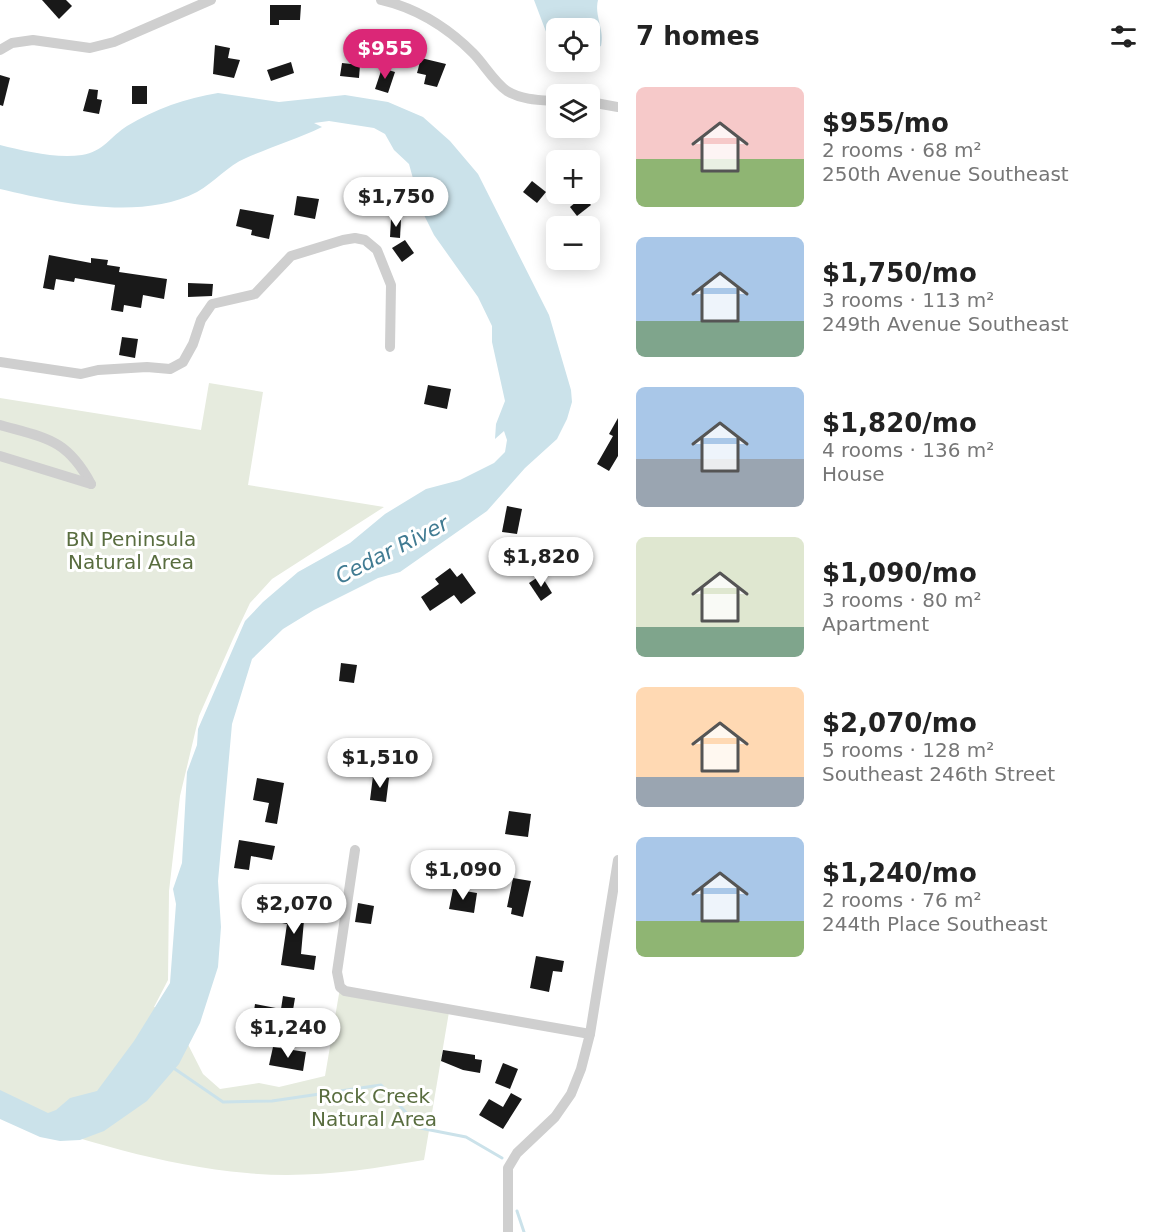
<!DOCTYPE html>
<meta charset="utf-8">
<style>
:root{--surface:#fff;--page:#f6f6f6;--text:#222;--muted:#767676;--accent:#db2777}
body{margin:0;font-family:"DejaVu Sans",sans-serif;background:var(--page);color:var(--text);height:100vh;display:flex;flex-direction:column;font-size:22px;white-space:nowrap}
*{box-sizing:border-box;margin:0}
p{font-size:20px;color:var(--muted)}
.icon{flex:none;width:33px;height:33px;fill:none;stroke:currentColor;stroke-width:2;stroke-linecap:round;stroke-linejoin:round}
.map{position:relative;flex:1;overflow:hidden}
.panel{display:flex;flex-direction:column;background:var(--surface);width:540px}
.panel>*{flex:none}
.buttons{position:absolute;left:546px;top:18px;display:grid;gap:12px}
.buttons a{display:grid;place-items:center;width:54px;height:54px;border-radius:9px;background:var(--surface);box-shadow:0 3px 15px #0003;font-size:30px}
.price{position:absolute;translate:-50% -51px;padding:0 14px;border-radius:21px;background:#fff;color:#222;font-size:20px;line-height:39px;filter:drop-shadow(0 2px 3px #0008)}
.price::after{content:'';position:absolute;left:50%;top:36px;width:18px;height:14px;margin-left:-9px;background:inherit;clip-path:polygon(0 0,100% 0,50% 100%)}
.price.selected{background:var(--accent);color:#fff}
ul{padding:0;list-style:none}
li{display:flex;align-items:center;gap:18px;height:150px;padding:0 18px}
li span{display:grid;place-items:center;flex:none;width:168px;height:120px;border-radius:9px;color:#555}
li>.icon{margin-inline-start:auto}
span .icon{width:72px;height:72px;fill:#fffc;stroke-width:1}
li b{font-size:26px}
h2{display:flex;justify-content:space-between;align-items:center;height:72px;padding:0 18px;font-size:26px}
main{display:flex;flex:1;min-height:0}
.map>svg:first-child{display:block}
</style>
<main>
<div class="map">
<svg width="618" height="1232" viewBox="0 0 618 1232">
<rect width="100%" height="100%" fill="#fff"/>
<path fill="#e6ebde" d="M209 383 263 392 248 485 384 507 272 579 250 603 233 639 199 716 180 796 169 891 168 980 154 1007 171 1011 203 1074 220 1089 259 1083 279 1087 325 1076 340 988 450 1006 424 1160C366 1170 307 1179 247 1173 162 1166 81 1139 0 1114V398L201 430Z"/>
<g fill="#cbe2ea">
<path d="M534 0H598C594 16 605 30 601 46L590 51V28H556V45L548 37Z"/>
<path d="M218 93 279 102 345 95 388 102 423 117 450 141 478 174 549 315 571 390 572 402 567 419 557 439 525 468 487 511 400 572 378 578 314 610 283 629 252 659 232 724 218 881 221 927 218 967 200 1023 179 1064 147 1101 104 1131 80 1140 60 1141 40 1137 0 1119V1090L48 1113 56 1110 70 1098 97 1091 134 1041 170 983 176 904 173 889 182 863 187 772 197 745 198 729 245 621 263 602 298 572 350 543 385 514 426 489 460 480 494 463 505 452 507 440 504 431 495 439 496 424 505 401 492 342V326L478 297 434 235 422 211 409 164 394 150 385 134 374 128 329 121 314 123 322 127C297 139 271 147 246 158 227 166 215 182 197 192 141 221 59 203 0 189V145C25 151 56 159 82 155 103 152 111 136 127 126 155 109 186 98 218 93Z"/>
</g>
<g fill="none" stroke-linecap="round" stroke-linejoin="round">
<g stroke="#cbe2ea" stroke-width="3">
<path d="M172 1067 223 1102 272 1101 381 1085 420 1128 466 1137 502 1158"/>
<path d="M517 1211 524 1232"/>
</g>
</g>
<g fill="#191919">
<path d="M42 0H66L72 6 59 19Z"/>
<path d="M270 5H301L300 20H279V25H270Z"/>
<path d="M215 45 230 48 228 58 240 60 234 78 213 74Z"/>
<path d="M421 58 446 64 437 87 424 84 426 75 417 73Z"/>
<path d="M291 62 294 73 271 81 267 70Z"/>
<path d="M342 63 360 65 359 78 340 76Z"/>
<path d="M382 68 395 72 388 93 375 89Z"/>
<path d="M0 75 10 78 3 106 0 105Z"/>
<rect x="132" y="86" width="15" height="18"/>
<path d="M89 89 98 90 97 99 102 100 99 114 83 111Z"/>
<path d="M532 181 546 192 537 203 523 192Z"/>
<path d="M297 196 319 199 315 219 294 215Z"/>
<path d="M583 196 591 205 577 216 570 207Z"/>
<path d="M240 209 274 215 269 239 251 235 252 230 236 226Z"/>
<path d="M391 219 401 220 400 238 390 237Z"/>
<path d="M405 240 414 253 402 262 392 248Z"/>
<path d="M49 255 91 263V258L108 260 107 265 120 267 119 272 167 279 164 299 143 295 141 308 124 305 123 312 111 310 115 285 75 278 74 282 56 279 54 290 43 288Z"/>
<path d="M188 283 213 284 212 296 188 297Z"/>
<path d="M122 337 138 339 135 358 119 355Z"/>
<path d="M428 385 451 389 447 409 424 404Z"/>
<path d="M618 418V456L609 471 597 464 613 436 609 434Z"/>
<path d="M507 506 522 509 517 534 502 532Z"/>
<path d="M450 568 457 577 462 573 476 593 461 604 454 595 430 611 421 597 439 584 435 579Z"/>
<path d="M541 575 552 593 541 601 529 583Z"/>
<path d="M341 663 357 665 354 683 339 681Z"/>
<path d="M373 776 389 778 386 802 370 800Z"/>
<path d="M257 778 284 783 277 824 265 822 269 803 253 800Z"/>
<path d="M509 811 531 814 528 837 505 834Z"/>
<path d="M239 840 275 846 272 860 251 856 249 870 234 868Z"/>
<path d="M492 852 507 854 506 866 490 864Z"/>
<path d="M513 878 531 881 523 917 511 914 512 908 507 907Z"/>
<path d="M453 889 477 893 474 913 449 909Z"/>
<path d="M281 896 295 898 293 907 305 909 301 954 316 956 314 970 281 965 287 924 277 922Z"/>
<path d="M358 903 374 906 371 924 355 922Z"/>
<path d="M536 956 564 961 562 972 553 971 549 992 530 988Z"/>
<path d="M283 996 295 998 291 1022 253 1018 255 1004 281 1009Z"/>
<path d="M273 1047 306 1052 303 1071 269 1065Z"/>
<path d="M443 1050 475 1055V1059L482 1060 480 1073 463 1070 441 1061Z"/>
<path d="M503 1063 518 1069 510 1089 495 1083Z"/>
<path d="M511 1093 522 1099 503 1129 479 1115 489 1099 503 1107Z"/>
</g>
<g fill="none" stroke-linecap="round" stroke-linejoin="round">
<g stroke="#cfcfcf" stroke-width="10">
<path d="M381 0C416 8 447 27 473 53 484 64 494 82 507 91 522 100 539 100 556 101"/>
<path d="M0 50 12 43 33 40 90 48 114 42 211 0"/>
<path d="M590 102 618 107"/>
<path d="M0 362 81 374 98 370 147 367 170 369 183 362 193 344 201 320 212 304 255 294 291 256 343 240 355 238 365 240 377 250 391 285 390 347"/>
<path d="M0 425C46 438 67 439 91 484"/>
<path d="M0 456 91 484"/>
<path d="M355 850 337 972 340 987 345 991 590 1034"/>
<path d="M508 1232V1168L517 1153 555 1117 571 1094 581 1069 590 1034 618 860"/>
</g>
</g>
<g text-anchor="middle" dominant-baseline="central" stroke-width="6" stroke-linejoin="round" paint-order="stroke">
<g font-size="20" fill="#596d3f" stroke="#fff">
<text x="131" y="539">BN Peninsula<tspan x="131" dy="23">Natural Area</tspan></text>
<text x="374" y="1096">Rock Creek<tspan x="374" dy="23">Natural Area</tspan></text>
</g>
<g font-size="21" font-style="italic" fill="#417b92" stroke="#fff">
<text transform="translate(392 550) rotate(-27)">Cedar River</text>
</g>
</g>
</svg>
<div class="buttons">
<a><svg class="icon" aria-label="locate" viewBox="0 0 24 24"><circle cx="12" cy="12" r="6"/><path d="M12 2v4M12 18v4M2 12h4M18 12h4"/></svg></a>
<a><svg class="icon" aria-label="layers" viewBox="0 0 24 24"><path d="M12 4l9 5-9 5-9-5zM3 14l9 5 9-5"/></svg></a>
<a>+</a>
<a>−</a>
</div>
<b class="price selected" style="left:385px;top:80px">$955</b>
<b class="price" style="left:396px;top:228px">$1,750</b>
<b class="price" style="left:541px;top:588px">$1,820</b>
<b class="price" style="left:380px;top:789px">$1,510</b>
<b class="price" style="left:463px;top:901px">$1,090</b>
<b class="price" style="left:294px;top:935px">$2,070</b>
<b class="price" style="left:288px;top:1059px">$1,240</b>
</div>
<section class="panel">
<h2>7 homes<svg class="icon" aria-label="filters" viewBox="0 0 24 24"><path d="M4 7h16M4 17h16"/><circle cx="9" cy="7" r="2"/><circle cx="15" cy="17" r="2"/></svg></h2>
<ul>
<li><span style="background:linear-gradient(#f6c9c9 60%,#8fb573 0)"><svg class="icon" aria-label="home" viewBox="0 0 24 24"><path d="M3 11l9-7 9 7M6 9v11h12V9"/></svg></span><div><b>$955/mo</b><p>2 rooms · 68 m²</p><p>250th Avenue Southeast</p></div></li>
<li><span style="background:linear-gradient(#a9c7e8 70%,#7fa58c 0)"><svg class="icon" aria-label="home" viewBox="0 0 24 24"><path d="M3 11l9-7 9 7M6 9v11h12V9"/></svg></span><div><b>$1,750/mo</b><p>3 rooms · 113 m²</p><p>249th Avenue Southeast</p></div></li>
<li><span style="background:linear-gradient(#a9c7e8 60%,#9aa5b1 0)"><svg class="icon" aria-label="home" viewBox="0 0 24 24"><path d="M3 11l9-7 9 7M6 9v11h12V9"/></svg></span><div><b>$1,820/mo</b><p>4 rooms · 136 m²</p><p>House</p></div></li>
<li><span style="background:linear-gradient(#dfe7d0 75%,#7fa58c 0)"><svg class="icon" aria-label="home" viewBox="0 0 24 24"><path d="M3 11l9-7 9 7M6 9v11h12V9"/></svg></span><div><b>$1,090/mo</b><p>3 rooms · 80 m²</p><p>Apartment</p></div></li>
<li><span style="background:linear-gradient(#ffd9b3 75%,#9aa5b1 0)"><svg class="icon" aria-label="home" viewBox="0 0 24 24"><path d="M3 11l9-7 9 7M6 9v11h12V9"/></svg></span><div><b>$2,070/mo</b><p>5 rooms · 128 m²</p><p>Southeast 246th Street</p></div></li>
<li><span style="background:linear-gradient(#a9c7e8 70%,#8fb573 0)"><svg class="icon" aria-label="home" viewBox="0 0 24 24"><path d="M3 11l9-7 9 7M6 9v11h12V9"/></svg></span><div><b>$1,240/mo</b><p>2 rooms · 76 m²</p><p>244th Place Southeast</p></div></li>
</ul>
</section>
</main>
